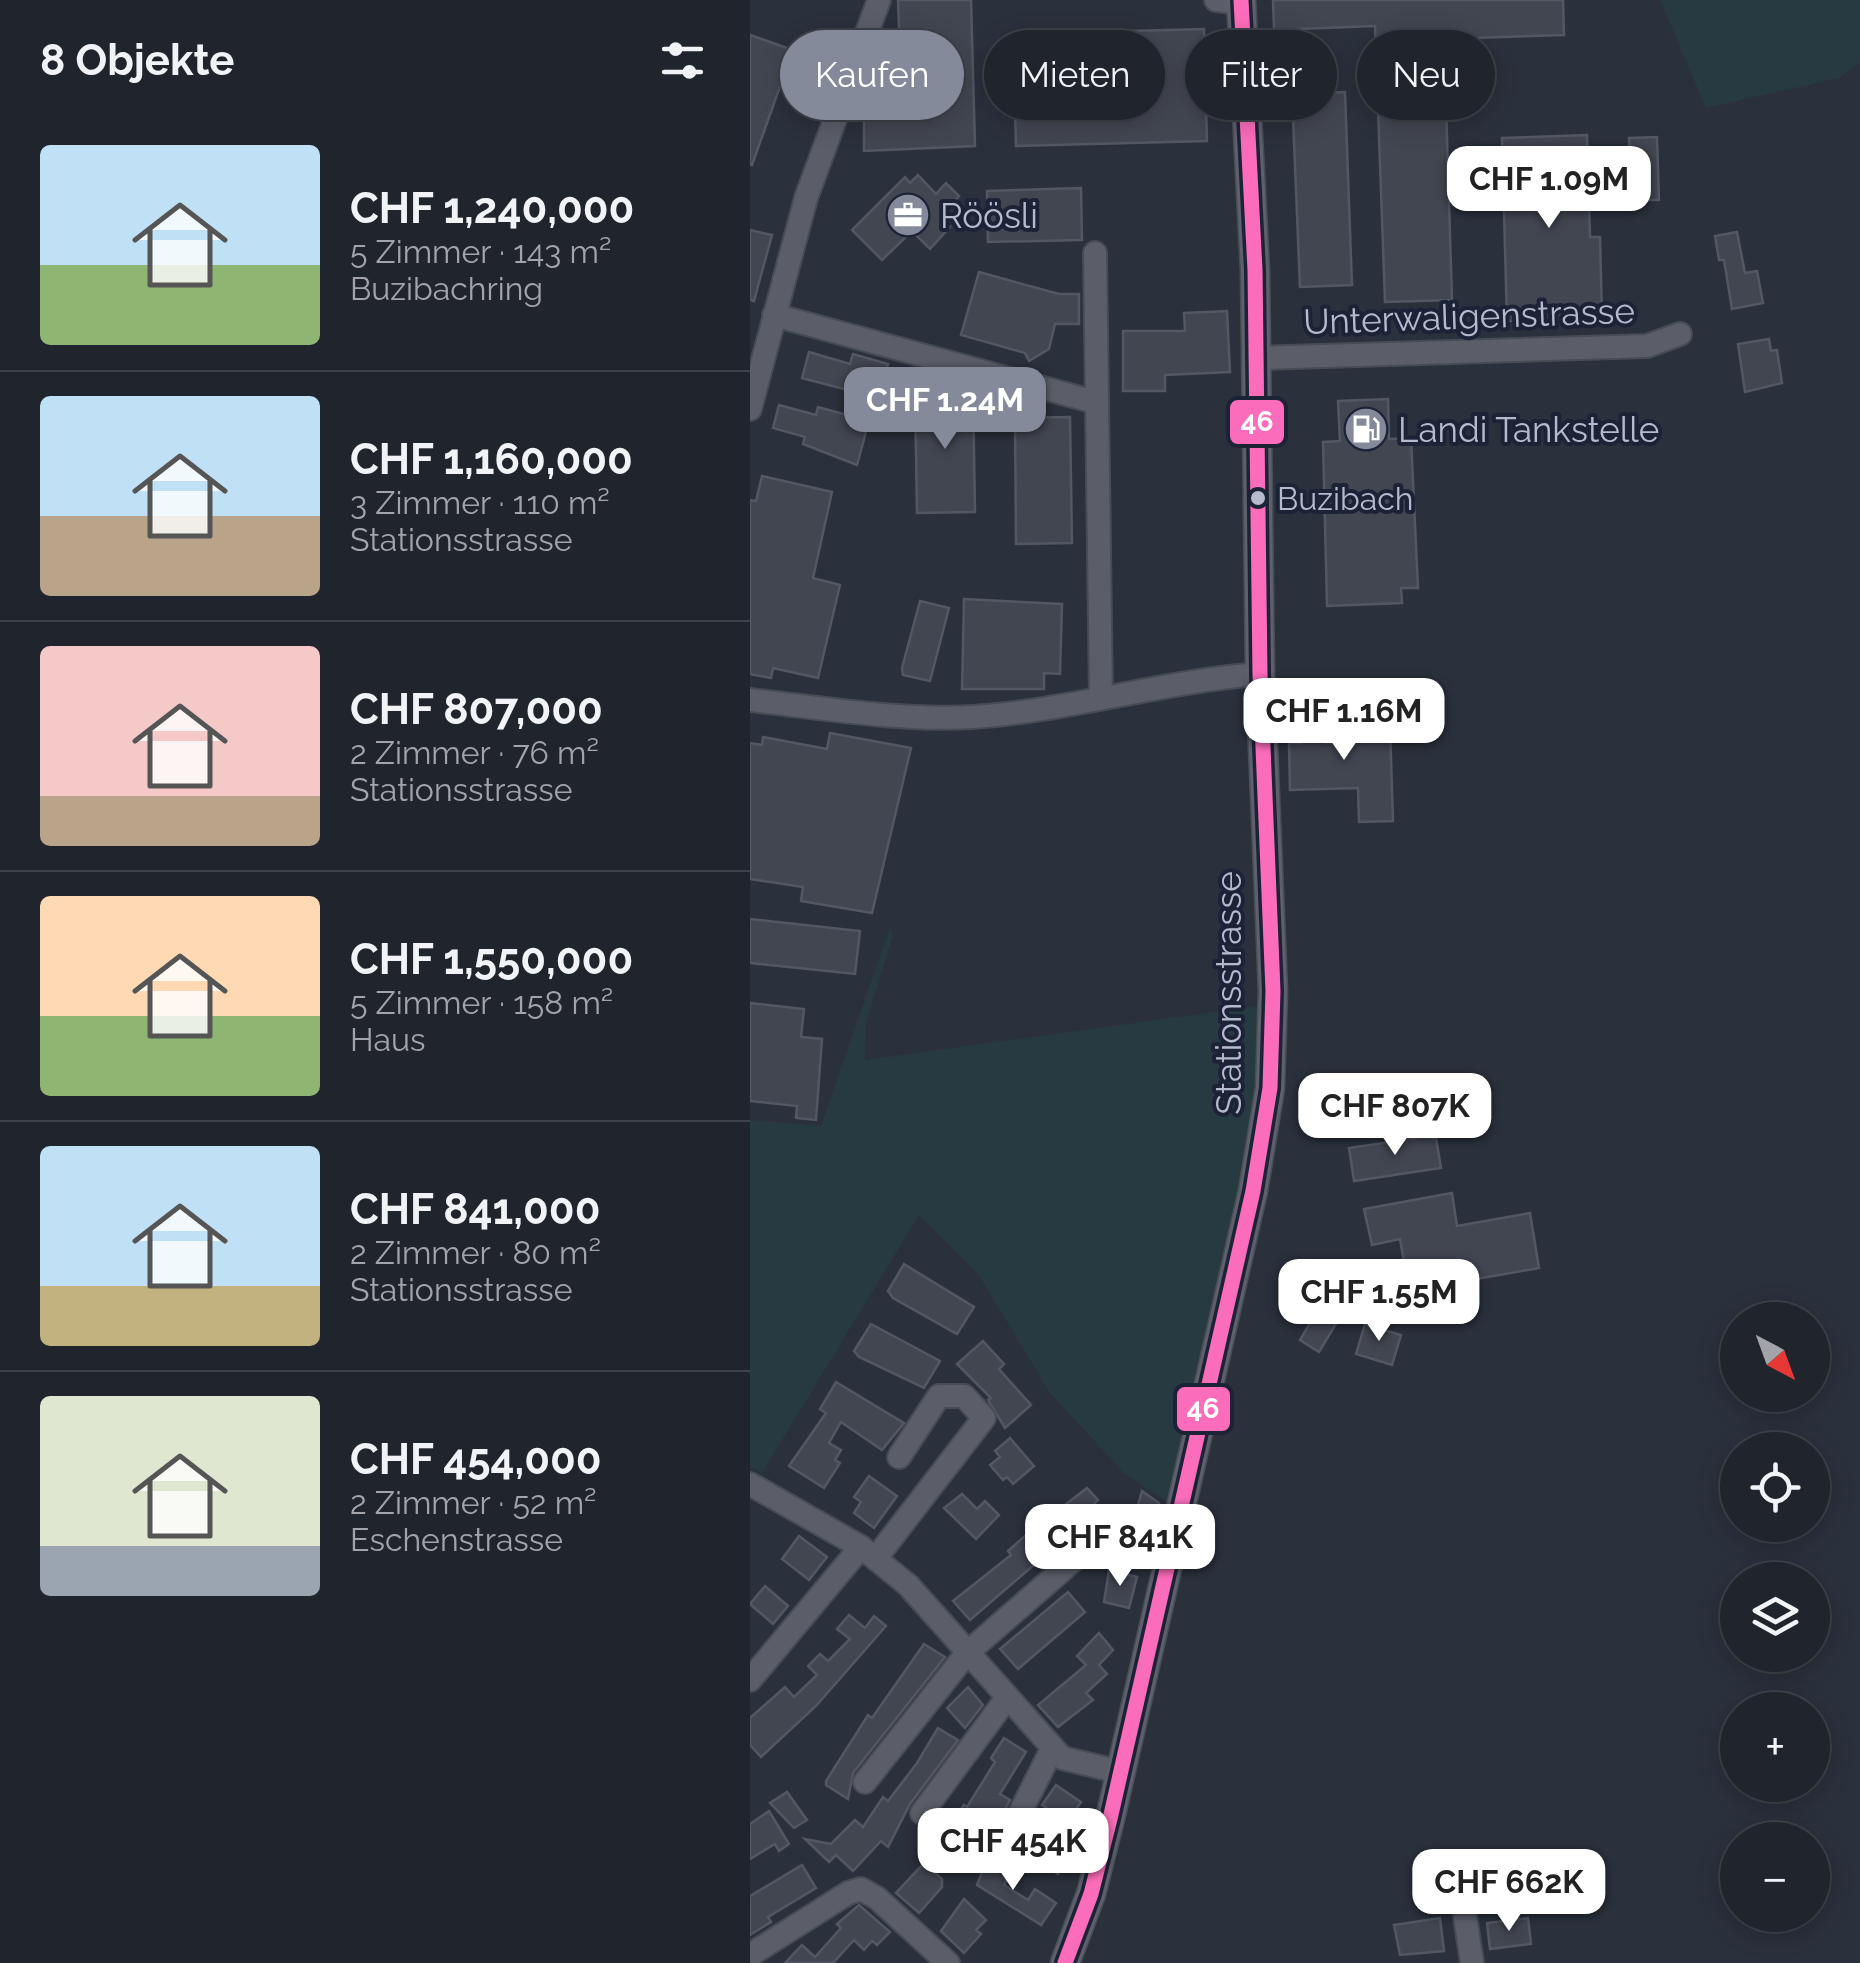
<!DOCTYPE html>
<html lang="de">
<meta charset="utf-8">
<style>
:root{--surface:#20242d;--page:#282c35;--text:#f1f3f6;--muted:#a2a4aa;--line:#3d4149;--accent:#848a9a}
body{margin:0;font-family:Raleway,sans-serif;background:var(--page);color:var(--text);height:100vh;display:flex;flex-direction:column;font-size:38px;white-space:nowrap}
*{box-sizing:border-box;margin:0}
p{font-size:32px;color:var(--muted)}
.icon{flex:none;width:55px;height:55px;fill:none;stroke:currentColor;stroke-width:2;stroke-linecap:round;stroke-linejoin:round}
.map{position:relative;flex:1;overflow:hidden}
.panel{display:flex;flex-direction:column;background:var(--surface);width:750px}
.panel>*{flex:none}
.hud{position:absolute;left:30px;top:30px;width:930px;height:90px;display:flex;gap:20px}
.needle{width:65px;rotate:139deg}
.fabs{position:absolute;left:970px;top:1302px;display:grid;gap:20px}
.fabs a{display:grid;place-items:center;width:110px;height:110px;border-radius:50%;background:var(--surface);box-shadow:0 5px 25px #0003,0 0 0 2px var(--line);font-size:50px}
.price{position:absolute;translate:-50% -85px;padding:0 22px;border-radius:20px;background:#fff;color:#222;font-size:32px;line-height:65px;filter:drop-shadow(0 2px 5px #0008)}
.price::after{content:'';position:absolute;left:50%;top:60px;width:30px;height:22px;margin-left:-15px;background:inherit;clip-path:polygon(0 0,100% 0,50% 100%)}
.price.active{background:var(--accent);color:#fff}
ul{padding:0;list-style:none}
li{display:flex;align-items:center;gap:30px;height:250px;padding:0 40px}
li+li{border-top:2px solid var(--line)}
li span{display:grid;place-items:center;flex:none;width:280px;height:200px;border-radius:10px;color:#555}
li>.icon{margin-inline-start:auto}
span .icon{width:120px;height:120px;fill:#fffc;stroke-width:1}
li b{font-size:42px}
h2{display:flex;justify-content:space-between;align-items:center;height:120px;padding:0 40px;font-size:42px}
.tag{padding:0 35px;border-radius:45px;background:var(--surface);box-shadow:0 5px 25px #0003,0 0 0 2px var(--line);font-size:35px;line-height:90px}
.tag.active{background:var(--accent);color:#fff}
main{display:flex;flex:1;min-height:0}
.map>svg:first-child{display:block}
</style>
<main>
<section class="panel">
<h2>8 Objekte<svg class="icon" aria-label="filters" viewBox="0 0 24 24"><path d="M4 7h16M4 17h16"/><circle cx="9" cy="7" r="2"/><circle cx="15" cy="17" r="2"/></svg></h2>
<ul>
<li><span style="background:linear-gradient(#bfe0f5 60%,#8fb573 0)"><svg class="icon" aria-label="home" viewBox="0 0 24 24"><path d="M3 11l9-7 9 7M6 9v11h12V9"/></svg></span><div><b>CHF 1,240,000</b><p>5 Zimmer · 143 m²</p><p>Buzibachring</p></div></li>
<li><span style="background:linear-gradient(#bfe0f5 60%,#b9a48a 0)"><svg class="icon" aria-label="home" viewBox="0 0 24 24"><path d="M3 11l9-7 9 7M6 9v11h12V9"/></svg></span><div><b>CHF 1,160,000</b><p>3 Zimmer · 110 m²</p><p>Stationsstrasse</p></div></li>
<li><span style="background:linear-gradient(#f6c9c9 75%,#b9a48a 0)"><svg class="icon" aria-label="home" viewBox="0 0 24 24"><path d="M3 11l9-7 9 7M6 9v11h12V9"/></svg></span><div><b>CHF 807,000</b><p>2 Zimmer · 76 m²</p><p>Stationsstrasse</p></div></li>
<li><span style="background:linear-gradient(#ffd9b3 60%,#8fb573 0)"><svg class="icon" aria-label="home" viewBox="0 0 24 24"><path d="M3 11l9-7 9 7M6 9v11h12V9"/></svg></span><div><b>CHF 1,550,000</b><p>5 Zimmer · 158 m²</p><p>Haus</p></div></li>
<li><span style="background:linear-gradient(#bfe0f5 70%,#c2b280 0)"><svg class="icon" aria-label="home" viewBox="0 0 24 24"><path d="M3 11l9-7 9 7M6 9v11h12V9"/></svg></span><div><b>CHF 841,000</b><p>2 Zimmer · 80 m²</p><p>Stationsstrasse</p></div></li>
<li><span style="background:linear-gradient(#dfe7d0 75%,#9aa5b1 0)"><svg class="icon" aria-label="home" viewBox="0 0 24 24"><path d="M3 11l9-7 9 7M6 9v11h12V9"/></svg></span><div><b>CHF 454,000</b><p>2 Zimmer · 52 m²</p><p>Eschenstrasse</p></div></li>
</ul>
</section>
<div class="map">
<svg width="1110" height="1963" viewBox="0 0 1110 1963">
<rect width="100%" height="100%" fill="#2a303c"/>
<g fill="#273a42">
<path d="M910 0H1110V62L1089 78 956 108Z"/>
<path d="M140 927 143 935 116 1023 115 1060 508 1006 505 1126 417 1502 374 1473 300 1393 228 1274 169 1215 12 1473 0 1466V1120L71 1126Z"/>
</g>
<g fill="#424651" stroke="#525763" stroke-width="2.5">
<path d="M148 0H221L225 146 114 151V94L141 93V83H151Z"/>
<path d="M523 0H813L814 35 694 39 702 300 635 302 625 26 524 30Z"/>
<path d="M454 29 457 141 266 146 263 34Z"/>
<path d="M0 35 43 50 2 165 0 164Z"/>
<path d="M595 92 602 285 550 287 542 94Z"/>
<path d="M837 135 840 237H850L852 318 757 321 752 138Z"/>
<path d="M907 137 909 200H881L879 138Z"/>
<path d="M168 175 186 194 196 183 209 196 197 210 203 217 196 224 200 227 180 249 162 231 132 260 102 230 155 177 160 183Z"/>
<path d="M331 188 332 240 238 242 237 191Z"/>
<path d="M0 230 22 235 4 301 0 300Z"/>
<path d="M987 232 995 273 1007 271 1013 303 982 309 974 260H969L965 236Z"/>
<path d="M229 272 309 294H329V324H305L299 349 279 361 275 353 211 335Z"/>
<path d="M477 311 480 372 415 375V391H373V331H435L434 313Z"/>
<path d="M1019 339 1021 351 1027 350 1032 383 995 392 988 344Z"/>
<path d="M59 352 100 364 103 354 138 364 128 398 52 378Z"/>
<path d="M223 390 225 512 167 513 165 391Z"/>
<path d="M638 399 639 439 661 438 668 588H651L652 603 577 606 573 442 590 441 588 401Z"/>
<path d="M29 405 66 415 68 407 119 421 107 465 53 444 55 437 23 428Z"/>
<path d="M320 417 322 543 266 544 265 418Z"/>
<path d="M12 476 82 492 63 578 90 585 68 678 23 668 21 678 0 674V500L6 501Z"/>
<path d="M214 599 312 604 310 674 294 673V689H212Z"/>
<path d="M170 601 199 608 180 681 153 675 152 668Z"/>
<path d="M576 703 577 743 605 742V727L640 726 643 821 609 822 608 788 540 790 539 743H551L550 704Z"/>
<path d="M80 733 161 748 122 913 51 901 53 887 0 879V743L12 745 13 737 77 749Z"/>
<path d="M0 919 110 931 105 974 0 963Z"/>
<path d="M0 1003 54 1009 51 1037 72 1039 66 1120 46 1118 47 1106 0 1101Z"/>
<path d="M673 1137 686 1138 691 1168 604 1181 599 1148Z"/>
<path d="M702 1193 707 1226 780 1213 789 1268 659 1291 650 1239 622 1245 614 1209Z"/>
<path d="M154 1264 224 1307 207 1334 143 1298 138 1291Z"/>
<path d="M572 1288 598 1304 569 1352 550 1340 560 1323 554 1319Z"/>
<path d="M121 1324 190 1361 174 1388 109 1357 104 1351Z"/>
<path d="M615 1324 651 1335 642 1365 606 1354Z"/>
<path d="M233 1341 254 1364 249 1369 281 1405 255 1428 238 1400 241 1398 207 1364Z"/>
<path d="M86 1382 154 1423 132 1450 91 1422 79 1443 91 1450 85 1460 90 1463 74 1488 39 1466 76 1413 70 1409Z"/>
<path d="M260 1438 284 1466 263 1484 257 1477 253 1480 240 1465 250 1457 245 1451Z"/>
<path d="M119 1476 147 1496 124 1528 104 1513 111 1502 104 1497Z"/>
<path d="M337 1488 348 1500 340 1508 353 1511 324 1538 307 1511Z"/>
<path d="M392 1491 409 1503 397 1550 357 1541 363 1514 384 1519Z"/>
<path d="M212 1494 227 1509 235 1501 249 1515 226 1539 194 1508Z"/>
<path d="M49 1536 77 1557 59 1580 32 1559Z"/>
<path d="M275 1536 293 1557 220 1620 203 1601 261 1555 258 1551Z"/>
<path d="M359 1570 387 1577 379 1608 354 1602Z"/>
<path d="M15 1586 38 1606 23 1624 0 1604Z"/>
<path d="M318 1592 335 1612 268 1669 250 1649Z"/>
<path d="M99 1615 115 1628 124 1616 136 1626 66 1706 11 1757 0 1745V1718L35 1687 44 1697 67 1675 58 1666 70 1654 78 1661 100 1639 87 1629Z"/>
<path d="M349 1633 363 1650 349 1665 357 1674 336 1693 343 1700 308 1727 288 1705 336 1665 327 1656Z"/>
<path d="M174 1644 195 1657 103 1773 98 1799 76 1785V1781L118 1715 122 1718Z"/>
<path d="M218 1687 233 1705 215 1728 197 1708Z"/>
<path d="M188 1728 208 1740 160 1804 138 1847 131 1841 103 1871 86 1855 79 1862 55 1839 81 1844 105 1820 113 1827 133 1797 138 1801 167 1763Z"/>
<path d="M254 1738 276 1752 250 1794 260 1800 251 1817 245 1814 234 1831 226 1826 200 1867 180 1853 214 1805 217 1807 245 1762 241 1758Z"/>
<path d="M306 1785 331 1802 318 1822 292 1805Z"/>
<path d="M37 1792 57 1820 44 1828 20 1803Z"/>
<path d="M19 1811 39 1844 29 1851 25 1844 0 1859V1824Z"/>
<path d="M296 1836 318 1850 308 1874 283 1857Z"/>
<path d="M237 1855 259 1876 254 1885 278 1900 285 1889 306 1903 291 1925 227 1885 232 1872 227 1869Z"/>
<path d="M174 1863 192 1879V1887L169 1913 146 1893Z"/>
<path d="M52 1865 66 1888 18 1917 21 1922 0 1935V1896Z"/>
<path d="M214 1899 236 1920 226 1930 231 1934 214 1953 191 1931Z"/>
<path d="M109 1905 140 1932 127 1945 122 1941 114 1950 104 1940 83 1963H35L52 1945 65 1957 91 1928 87 1924Z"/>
<path d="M690 1918 694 1951 650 1955 644 1925Z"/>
<path d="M778 1918 781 1944 740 1949 737 1923Z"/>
</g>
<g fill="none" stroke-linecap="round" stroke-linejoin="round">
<g stroke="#474b54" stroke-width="26">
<g id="minor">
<path d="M466 0 491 3"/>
<path d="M345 253 351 698"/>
<path d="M24 315 345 402"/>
<path d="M508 358 897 346 930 334"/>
<path d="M0 409 56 198 129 0"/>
<path d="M0 700C73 708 149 721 222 717 319 711 413 681 510 674"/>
<path d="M0 1484 111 1547 158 1585 312 1758 370 1772"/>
<path d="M126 1558 234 1418 214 1396H189L149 1457"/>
<path d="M0 1680 111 1547"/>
<path d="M115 1782 217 1653 341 1545"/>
<path d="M172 1813 257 1698"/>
<path d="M251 1851 302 1749"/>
<path d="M715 1916 722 1963"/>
<path d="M0 1955 98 1893 111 1889 127 1898 198 1963"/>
</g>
</g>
<g stroke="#484d58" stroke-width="31">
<path id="major" d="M315 1963 341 1894 360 1819 503 1191 520 1088 523 991 510 674 505 270 491 0"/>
</g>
<use href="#minor" stroke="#5b5e69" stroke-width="22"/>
<use href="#major" stroke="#5e606a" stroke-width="28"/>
<g stroke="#1d2337" stroke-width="22">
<path id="bus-1" d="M315 1963 341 1894 360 1819 503 1191 520 1088 523 991 510 674 505 270 491 0"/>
</g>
<use href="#bus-1" stroke="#fb6dba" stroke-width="15"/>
</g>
<defs>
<g id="office-disc" transform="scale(2.25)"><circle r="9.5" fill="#848a9a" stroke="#1d2337"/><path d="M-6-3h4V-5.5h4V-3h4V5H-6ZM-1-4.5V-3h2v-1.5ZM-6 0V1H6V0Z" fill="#fff"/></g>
<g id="fuel-disc" transform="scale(2.25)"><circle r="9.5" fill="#848a9a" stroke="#1d2337"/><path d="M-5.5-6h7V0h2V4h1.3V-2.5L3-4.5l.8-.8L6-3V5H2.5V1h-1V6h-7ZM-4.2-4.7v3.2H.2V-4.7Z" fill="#fff"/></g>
</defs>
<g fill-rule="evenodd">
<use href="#office-disc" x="158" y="215"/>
<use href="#fuel-disc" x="616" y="429"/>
</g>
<circle fill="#b5bacc" stroke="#1d2337" stroke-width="4" cx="508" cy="498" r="9"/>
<g text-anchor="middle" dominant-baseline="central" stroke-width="8" stroke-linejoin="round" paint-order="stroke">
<g font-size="32" fill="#b5bacc" stroke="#1d2337" text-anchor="start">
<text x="527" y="498">Buzibach</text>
</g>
<g font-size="35" fill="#b5bacc" stroke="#1d2337" text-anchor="start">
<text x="190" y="215">Röösli</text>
<text x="648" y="429">Landi Tankstelle</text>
</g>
<g font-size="35" fill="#b5bacc" stroke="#1d2337">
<text transform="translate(719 316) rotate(-2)">Unterwaligenstrasse</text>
<text transform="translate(478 993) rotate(-90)">Stationsstrasse</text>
</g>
</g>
<g stroke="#1d2337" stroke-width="4">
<rect x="478" y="398" width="58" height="48" rx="10" fill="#fb6dba"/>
<rect x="425" y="1385" width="57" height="48" rx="10" fill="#fb6dba"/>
</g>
<g font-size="28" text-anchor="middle" font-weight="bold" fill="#fff">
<text x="507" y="431">46</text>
<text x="453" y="1418">46</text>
</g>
</svg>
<div class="fabs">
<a><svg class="needle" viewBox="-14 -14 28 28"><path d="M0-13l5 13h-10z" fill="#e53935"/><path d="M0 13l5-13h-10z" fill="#a2a4aa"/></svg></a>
<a><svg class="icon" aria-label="locate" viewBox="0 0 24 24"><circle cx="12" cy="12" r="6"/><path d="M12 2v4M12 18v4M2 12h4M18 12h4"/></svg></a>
<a><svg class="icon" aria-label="layers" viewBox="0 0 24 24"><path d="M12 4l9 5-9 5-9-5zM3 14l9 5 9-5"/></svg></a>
<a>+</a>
<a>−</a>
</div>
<b class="price" style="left:799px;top:231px">CHF 1.09M</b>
<b class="price active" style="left:195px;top:452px">CHF 1.24M</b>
<b class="price" style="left:594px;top:763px">CHF 1.16M</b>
<b class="price" style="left:645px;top:1158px">CHF 807K</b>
<b class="price" style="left:629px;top:1344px">CHF 1.55M</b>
<b class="price" style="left:370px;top:1589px">CHF 841K</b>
<b class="price" style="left:263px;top:1893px">CHF 454K</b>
<b class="price" style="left:759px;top:1934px">CHF 662K</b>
<div class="hud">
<a class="tag active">Kaufen</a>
<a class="tag">Mieten</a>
<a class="tag">Filter</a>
<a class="tag">Neu</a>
</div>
</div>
</main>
